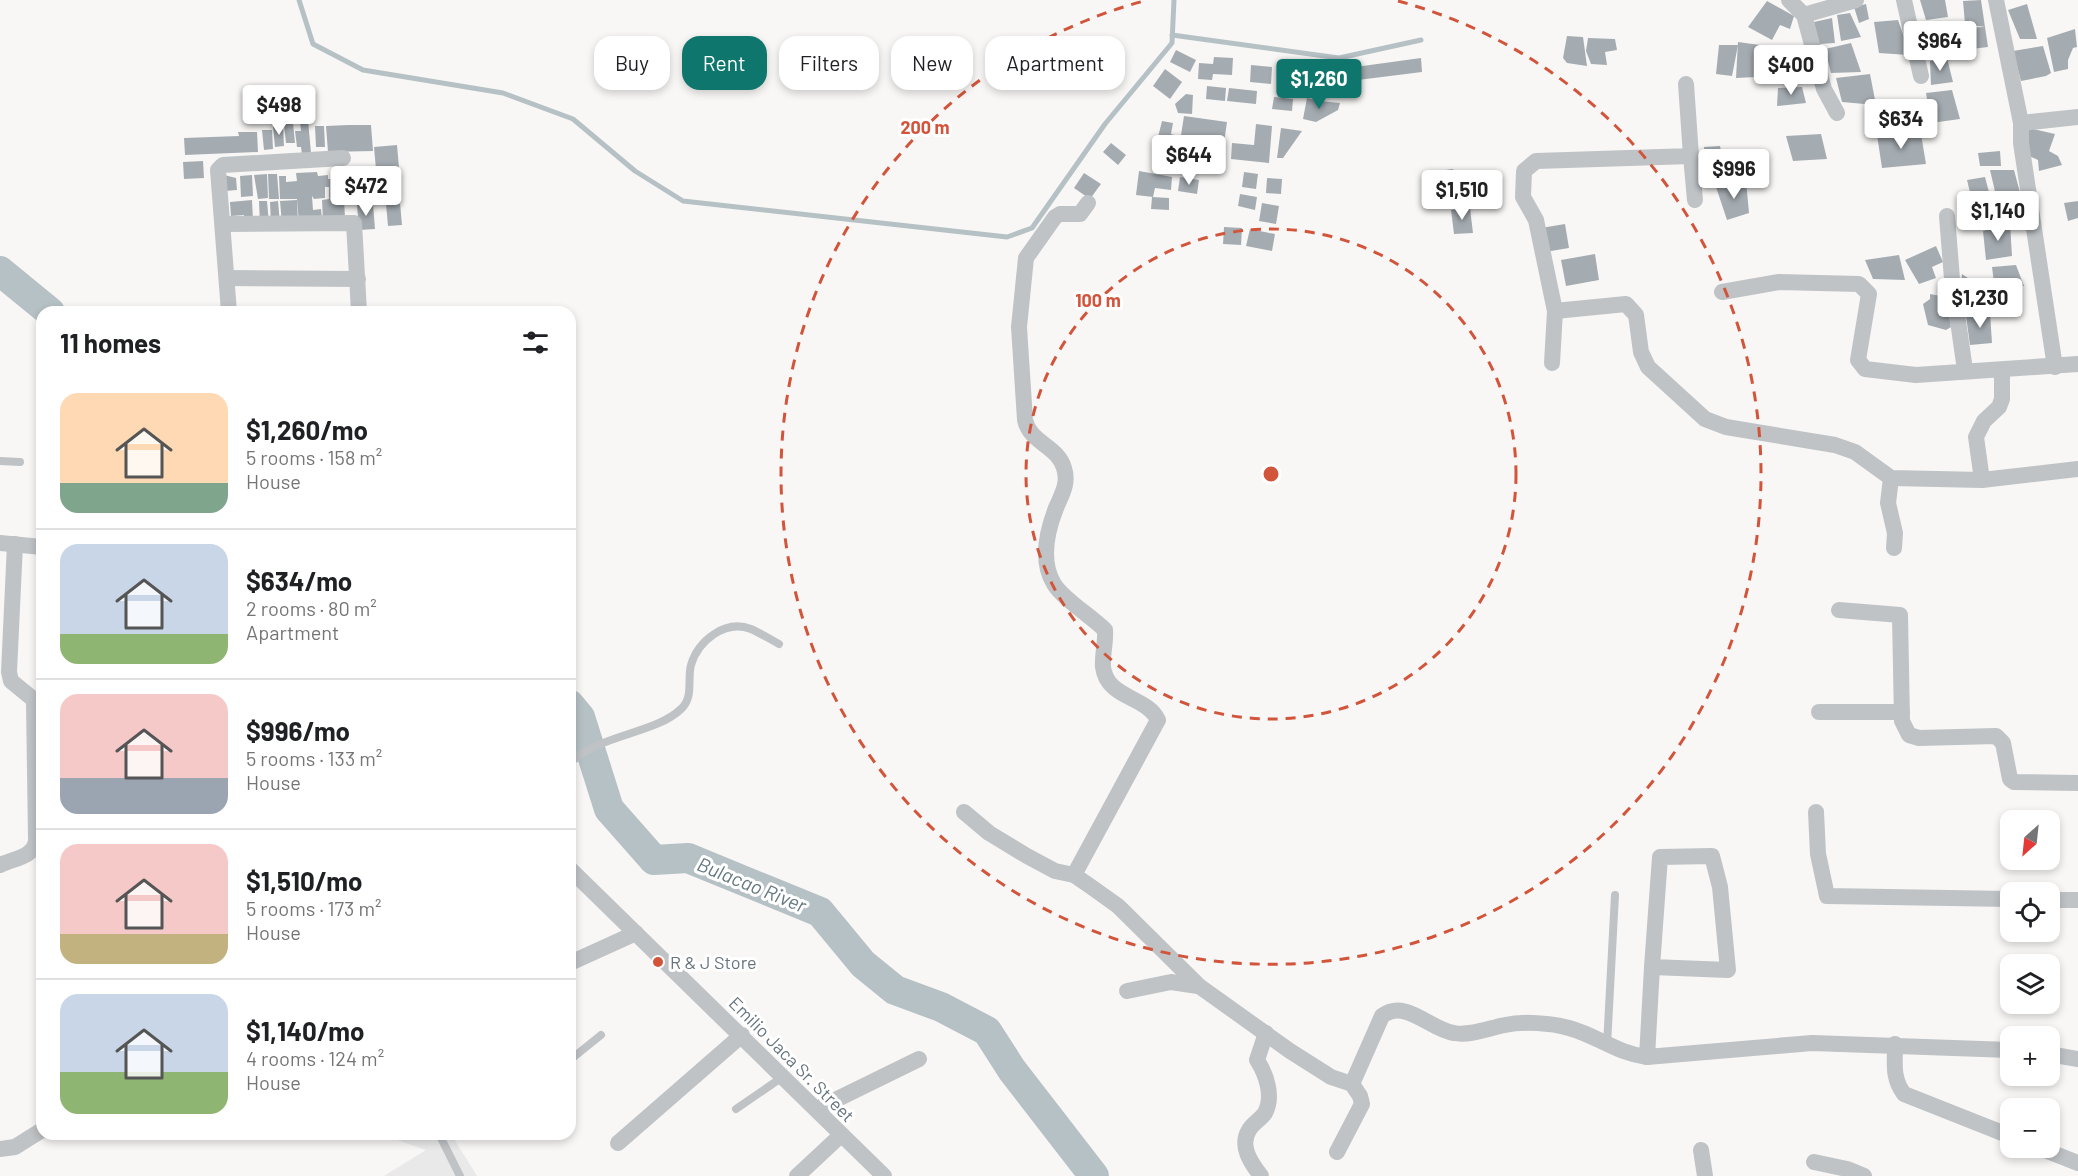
<!DOCTYPE html>
<meta charset="utf-8">
<style>
:root{--surface:#fff;--page:#f6f6f6;--text:#202124;--muted:#757577;--line:#e0e0e0;--accent:#0f766e}
body{margin:0;font-family:Barlow,sans-serif;background:var(--page);color:var(--text);height:100vh;display:flex;flex-direction:column;font-size:22px;white-space:nowrap}
*{box-sizing:border-box;margin:0}
p{font-size:20px;color:var(--muted)}
.icon{flex:none;width:33px;height:33px;fill:none;stroke:currentColor;stroke-width:2;stroke-linecap:round;stroke-linejoin:round}
.map{position:relative;flex:1;overflow:hidden}
.sheet{position:absolute;left:36px;top:306px;width:540px;height:834px;display:flex;flex-direction:column;background:var(--surface);border-radius:18px;box-shadow:0 3px 9px #0003}
.sheet>*{flex:none}
.banner{position:absolute;left:594px;top:36px;width:570px;height:54px;display:flex;gap:12px}
.needle{width:39px;rotate:207deg}
.tools{position:absolute;left:2000px;top:810px;display:grid;gap:12px}
.tools a{display:grid;place-items:center;width:60px;height:60px;border-radius:12px;background:var(--surface);box-shadow:0 3px 9px #0003;font-size:30px}
.price{position:absolute;translate:-50% -51px;padding:0 14px;border-radius:6px;background:#fff;color:#222;font-size:20px;line-height:39px;filter:drop-shadow(0 2px 3px #0008)}
.price::after{content:'';position:absolute;left:50%;top:36px;width:18px;height:14px;margin-left:-9px;background:inherit;clip-path:polygon(0 0,100% 0,50% 100%)}
.price.selected{background:var(--accent);color:#fff}
ul{padding:0;list-style:none}
li{display:flex;align-items:center;gap:18px;height:150px;padding:0 24px}
li+li{border-top:2px solid var(--line)}
li span{display:grid;place-items:center;flex:none;width:168px;height:120px;border-radius:18px;color:#555}
li>.icon{margin-inline-start:auto}
span .icon{width:72px;height:72px;fill:#fffc;stroke-width:1}
li b{font-size:26px}
h2{display:flex;justify-content:space-between;align-items:center;height:72px;padding:0 24px;font-size:26px}
.chip{padding:0 21px;border-radius:18px;background:var(--surface);box-shadow:0 3px 9px #0003;font-size:21px;line-height:54px}
.chip.selected{background:var(--accent);color:#fff}
.map>svg:first-child{display:block}
</style>
<div class="map">
<svg width="2078" height="1176" viewBox="0 0 2078 1176">
<rect width="100%" height="100%" fill="#f8f7f5"/>
<path fill="#e8e9e8" d="M380 1134H451L477 1176H384L426 1150Z"/>
<g fill="none" stroke-linecap="round" stroke-linejoin="round">
<g stroke="#b6c1c5" stroke-width="5">
<path d="M299 0 313 44 363 70 503 93 573 119 635 171 683 201 1007 237 1032 228 1105 124 1172 43 1174 0"/>
<path d="M1172 35 1339 58 1421 40"/>
</g>
<g stroke="#b6c1c5" stroke-width="30">
<path d="M0 271 50 312"/>
<path d="M570 705 580 717 609 809 654 860 688 858 820 912 863 964 895 990 941 1007 987 1031 1012 1070 1094 1176"/>
</g>
</g>
<g fill="#a5acb1">
<path d="M1920 0H1945L1948 17 1926 20Z"/>
<path d="M1981 0 1985 27 1965 24 1963 1Z"/>
<path d="M1767 1 1794 16 1790 29 1780 25 1772 40 1748 27Z"/>
<path d="M1866 4 1869 19 1859 23 1854 7Z"/>
<path d="M2027 4 2037 39H2020L2008 10Z"/>
<path d="M1850 13 1861 37 1841 41 1837 15Z"/>
<path d="M1832 18 1835 43 1819 44 1814 22Z"/>
<path d="M1898 20 1909 51 1908 55 1879 53 1874 22Z"/>
<path d="M1985 27 1988 47 1963 50 1958 28Z"/>
<path d="M2075 29 2077 47 2073 48 2068 60V69L2054 72 2047 38Z"/>
<path d="M1567 36 1583 37 1587 66 1567 63 1563 58Z"/>
<path d="M1588 38 1615 39 1617 50 1605 52 1607 65 1591 64 1586 51Z"/>
<path d="M1955 39 1957 52 1941 53 1939 40Z"/>
<path d="M1738 42 1760 45 1756 77 1736 78Z"/>
<path d="M1851 43 1861 72 1831 73 1825 49Z"/>
<path d="M1719 45H1738L1732 76 1716 74Z"/>
<path d="M2043 46 2051 73 2046 76 2021 81 2013 51Z"/>
<path d="M1176 50 1196 60 1190 72 1170 62Z"/>
<path d="M1214 57 1233 58 1232 75 1213 74 1212 80 1198 79 1199 63 1213 64Z"/>
<path d="M1421 58 1422 72 1350 81 1348 68Z"/>
<path d="M1947 58 1953 82 1931 85 1930 61Z"/>
<path d="M1799 60 1806 79 1781 84 1777 62Z"/>
<path d="M1251 65 1272 67 1271 84 1250 82Z"/>
<path d="M1287 67 1332 73 1330 90 1285 84Z"/>
<path d="M1165 69 1182 82 1170 99 1153 86Z"/>
<path d="M1870 74 1876 105 1842 102 1836 78Z"/>
<path d="M1207 86 1226 88 1225 101 1206 99Z"/>
<path d="M1802 87 1806 103 1777 106 1778 88Z"/>
<path d="M1229 88 1257 91 1256 104 1227 101Z"/>
<path d="M1952 90 1960 119 1931 123 1926 93Z"/>
<path d="M1186 94 1193 95 1192 114 1178 113 1175 104Z"/>
<path d="M1274 97 1293 99 1292 111 1272 109Z"/>
<path d="M1307 98 1320 101 1340 103 1338 110 1316 122 1303 119Z"/>
<path d="M1184 116 1227 122 1222 157 1199 154 1201 138 1181 135Z"/>
<path d="M308 120 311 153 302 154 301 147H297L295 131H301L300 121Z"/>
<path d="M1162 121 1173 123 1171 134 1182 137 1179 152 1167 150 1169 140 1158 137Z"/>
<path d="M293 123 295 143H286L284 124Z"/>
<path d="M1256 124 1272 126 1269 163 1231 159 1232 143 1254 145Z"/>
<path d="M348 125H371L373 151 328 152 326 126Z"/>
<path d="M283 126 284 146 275 147 273 127Z"/>
<path d="M315 126H324L325 147H316Z"/>
<path d="M1281 128 1302 131 1283 158H1277Z"/>
<path d="M2029 128 2055 134 2049 151 2058 156 2062 165 2039 171 2038 160 2025 154Z"/>
<path d="M262 130H272L273 149 264 150Z"/>
<path d="M238 132H257L258 152 185 155 184 138 239 136Z"/>
<path d="M1821 134 1827 159 1793 161 1786 136Z"/>
<path d="M1921 134 1926 164 1882 168 1877 135Z"/>
<path d="M1111 143 1126 155 1118 165 1103 152Z"/>
<path d="M397 145 400 179 377 181 374 147Z"/>
<path d="M1720 146 1725 170 1706 173 1704 147Z"/>
<path d="M2000 151 2001 166H1980L1978 153Z"/>
<path d="M203 161 204 178 184 179 183 162Z"/>
<path d="M1453 169 1456 198 1434 200 1431 172Z"/>
<path d="M1990 170H2014L2026 215 2000 213Z"/>
<path d="M1139 171 1172 177 1171 190 1155 188 1153 197 1136 195Z"/>
<path d="M317 172 318 176 328 175V179H333V174L344 173 345 198H332V203H335V199H344L345 218 323 222 322 200 329 199V187H325V198L314 199 312 196 313 210 321 209 322 219 299 224 297 199H280L279 176H286V182L297 181 296 173Z"/>
<path d="M1244 172 1258 174 1256 189 1242 187Z"/>
<path d="M358 173 360 191 347 193 345 175Z"/>
<path d="M1084 173 1101 184 1090 199 1074 188Z"/>
<path d="M267 174 268 198 258 199 254 175Z"/>
<path d="M268 174H277L279 199H269Z"/>
<path d="M224 175 236 178 237 190 225 191Z"/>
<path d="M252 175 253 196 241 197 240 176Z"/>
<path d="M1180 177 1199 180 1197 194 1178 191Z"/>
<path d="M1985 177 1995 215 1976 217 1967 180Z"/>
<path d="M1267 178 1282 179 1281 194 1266 193Z"/>
<path d="M1746 181 1749 213 1727 220 1716 187Z"/>
<rect x="376" y="184" width="16" height="12"/>
<path d="M1240 194 1257 197 1255 210 1238 206Z"/>
<path d="M1152 197 1169 198V210L1151 209Z"/>
<path d="M252 200 253 220H244V215L231 216 230 202Z"/>
<path d="M297 200 298 223 282 224 280 201Z"/>
<path d="M259 201H267L269 224 260 225Z"/>
<path d="M278 201 280 224H271L270 202Z"/>
<path d="M2078 201V218L2068 221 2064 203Z"/>
<path d="M400 203 402 225 388 226 386 204Z"/>
<path d="M1262 203 1279 206 1276 224 1259 221Z"/>
<path d="M373 204 375 229 359 230 357 205Z"/>
<path d="M1470 208 1473 233 1454 234 1451 210Z"/>
<path d="M2010 223 2012 256 1986 260 1983 231Z"/>
<path d="M1565 224 1569 248 1545 252 1541 228Z"/>
<path d="M1224 227 1242 228 1241 245 1223 244Z"/>
<path d="M1250 229 1275 234 1272 251 1246 246Z"/>
<path d="M1936 246 1943 262 1932 267 1936 278 1919 284 1905 260Z"/>
<path d="M1595 254 1599 280 1566 286 1561 260Z"/>
<path d="M1899 255 1905 280 1873 279 1865 260Z"/>
<path d="M2016 265 2024 286 1995 291 1992 267Z"/>
<path d="M1962 274 1991 294 1989 306 1958 310Z"/>
<path d="M1930 294 1946 297 1951 327 1946 330 1928 325 1923 304 1930 299Z"/>
<path d="M1990 313 1992 343 1970 345 1966 316Z"/>
</g>
<g fill="none" stroke-linecap="round" stroke-linejoin="round">
<g stroke="#bfc3c6" stroke-width="8">
<path d="M0 461 20 462"/>
<path d="M570 763C600 734 655 734 681 709 694 697 687 680 691 665 698 641 725 619 751 629 760 633 770 639 779 644"/>
<path d="M1607 1045 1615 895"/>
<path d="M570 1060 601 1035"/>
<path d="M736 1109 784 1076"/>
<path d="M439 1134 460 1176"/>
</g>
<g stroke="#bfc3c6" stroke-width="16">
<path d="M1789 0 1804 15 1824 89 1837 113"/>
<path d="M1904 0 1921 76"/>
<path d="M1996 0 2021 123V143L2055 367"/>
<path d="M1804 15 1856 0"/>
<path d="M1686 84 1691 156 1536 161 1524 171 1523 197 1536 220 1555 311 1626 304 1636 315 1641 352 1648 367 1705 419 1726 427 1835 445 1855 452 1891 478 1982 480 1976 437 1984 421 1999 407 2002 399V370"/>
<path d="M2021 123 2078 117"/>
<path d="M1691 156 1695 200"/>
<path d="M1947 216 1952 279 1965 370"/>
<path d="M224 224 354 223 359 312"/>
<path d="M227 278 358 279"/>
<path d="M1722 292 1779 282 1859 284 1869 294 1858 360 1865 369 1916 375 2078 364"/>
<path d="M229 312 218 170 223 165 343 158"/>
<path d="M1552 363 1555 311"/>
<path d="M1891 478 1888 503 1895 533 1894 548"/>
<path d="M1982 480 2078 469"/>
<path d="M0 543 42 547"/>
<path d="M1839 610 1900 615 1902 721 1909 735 1919 738 1996 736 2003 743 2010 779 2014 782 2078 783"/>
<path d="M1819 712H1902"/>
<path d="M964 812 989 833 1027 856 1055 871 1074 875 1090 886 1118 906 1199 986 1290 1051 1331 1077 1352 1084"/>
<path d="M1816 812 1818 854 1827 896 2010 899"/>
<path d="M1712 856 1720 887 1728 970 1652 967 1660 857Z"/>
<path d="M0 865C14 858 33 858 36 841L34 703 33 699 11 681 9 672 15 544"/>
<path d="M570 869 884 1176"/>
<path d="M1074 875 1158 720C1147 696 1107 699 1103 667 1102 656 1106 642 1105 630 1091 616 1063 599 1054 584 1040 561 1047 531 1056 508 1062 494 1069 483 1064 468 1058 446 1030 443 1025 420L1019 327 1026 258 1055 217 1060 214H1080L1088 203"/>
<path d="M2049 900H2078"/>
<path d="M570 963 636 933"/>
<path d="M1127 991 1171 982 1198 986"/>
<path d="M1895 1044C1895 1063 1892 1078 1904 1094L2010 1136"/>
<path d="M2049 1054 2078 1059"/>
<path d="M1647 1057 1652 967"/>
<path d="M817 1109 919 1059"/>
<path d="M618 1143 742 1035"/>
<path d="M2040 1148 2078 1163"/>
<path d="M0 1149 15 1147 42 1130"/>
<path d="M1701 1150 1705 1176"/>
<path d="M1337 1152 1362 1104 1360 1096 1352 1084 1382 1016C1406 998 1430 1030 1454 1033 1470 1036 1489 1028 1505 1025 1524 1021 1551 1023 1569 1028 1598 1036 1616 1053 1647 1057L1812 1043 2010 1050"/>
<path d="M1814 1162 1847 1169 1864 1176"/>
<path d="M797 1176 841 1135"/>
<path d="M1261 1176C1251 1163 1239 1146 1249 1130 1253 1123 1261 1119 1265 1113 1274 1096 1266 1074 1257 1060L1266 1033"/>
</g>
</g>
<g fill="none" stroke="#d2553b" stroke-width="3" stroke-dasharray="10 8">
<circle cx="1271" cy="474" r="245"/>
<path d="M1398 1A490 490 0 1 1 1144 1"/>
</g>
<circle fill="#d2553b" stroke="#fff" stroke-width="2" cx="658" cy="962" r="6"/>
<g text-anchor="middle" dominant-baseline="central" stroke-width="6" stroke-linejoin="round" paint-order="stroke">
<g font-size="18" fill="#66747d" stroke="#fff" text-anchor="start">
<text x="670" y="962">R &amp; J Store</text>
</g>
<g font-size="18" fill="#66747d" stroke="#fff">
<text transform="translate(792 1059) rotate(45)">Emilio Jaca Sr. Street</text>
</g>
<g font-size="20" font-style="italic" fill="#66797f" stroke="#fff">
<text transform="translate(752 884) rotate(22)">Bulacao River</text>
</g>
</g>
<circle cx="1271" cy="474" r="9" fill="#d2553b" stroke="#fff" stroke-width="3"/>
<g font-size="18" text-anchor="middle" font-weight="bold" fill="#d2553b" stroke="#fff" stroke-width="6" stroke-linejoin="round" paint-order="stroke">
<text x="925" y="134">200 m</text>
<text x="1098" y="307">100 m</text>
</g>
</svg>
<div class="tools">
<a><svg class="needle" viewBox="-14 -14 28 28"><path d="M0-13l5 13h-10z" fill="#e53935"/><path d="M0 13l5-13h-10z" fill="#757577"/></svg></a>
<a><svg class="icon" aria-label="locate" viewBox="0 0 24 24"><circle cx="12" cy="12" r="6"/><path d="M12 2v4M12 18v4M2 12h4M18 12h4"/></svg></a>
<a><svg class="icon" aria-label="layers" viewBox="0 0 24 24"><path d="M12 4l9 5-9 5-9-5zM3 14l9 5 9-5"/></svg></a>
<a>+</a>
<a>−</a>
</div>
<b class="price" style="left:1940px;top:72px">$964</b>
<b class="price" style="left:1791px;top:96px">$400</b>
<b class="price selected" style="left:1319px;top:110px">$1,260</b>
<b class="price" style="left:279px;top:136px">$498</b>
<b class="price" style="left:1901px;top:150px">$634</b>
<b class="price" style="left:1189px;top:186px">$644</b>
<b class="price" style="left:1734px;top:200px">$996</b>
<b class="price" style="left:366px;top:217px">$472</b>
<b class="price" style="left:1462px;top:221px">$1,510</b>
<b class="price" style="left:1998px;top:242px">$1,140</b>
<b class="price" style="left:1980px;top:329px">$1,230</b>
<div class="banner">
<a class="chip">Buy</a>
<a class="chip selected">Rent</a>
<a class="chip">Filters</a>
<a class="chip">New</a>
<a class="chip">Apartment</a>
</div>
<section class="sheet">
<h2>11 homes<svg class="icon" aria-label="filters" viewBox="0 0 24 24"><path d="M4 7h16M4 17h16"/><circle cx="9" cy="7" r="2"/><circle cx="15" cy="17" r="2"/></svg></h2>
<ul>
<li><span style="background:linear-gradient(#ffd9b3 75%,#7fa58c 0)"><svg class="icon" aria-label="home" viewBox="0 0 24 24"><path d="M3 11l9-7 9 7M6 9v11h12V9"/></svg></span><div><b>$1,260/mo</b><p>5 rooms · 158 m²</p><p>House</p></div></li>
<li><span style="background:linear-gradient(#c9d6e8 75%,#8fb573 0)"><svg class="icon" aria-label="home" viewBox="0 0 24 24"><path d="M3 11l9-7 9 7M6 9v11h12V9"/></svg></span><div><b>$634/mo</b><p>2 rooms · 80 m²</p><p>Apartment</p></div></li>
<li><span style="background:linear-gradient(#f6c9c9 70%,#9aa5b1 0)"><svg class="icon" aria-label="home" viewBox="0 0 24 24"><path d="M3 11l9-7 9 7M6 9v11h12V9"/></svg></span><div><b>$996/mo</b><p>5 rooms · 133 m²</p><p>House</p></div></li>
<li><span style="background:linear-gradient(#f6c9c9 75%,#c2b280 0)"><svg class="icon" aria-label="home" viewBox="0 0 24 24"><path d="M3 11l9-7 9 7M6 9v11h12V9"/></svg></span><div><b>$1,510/mo</b><p>5 rooms · 173 m²</p><p>House</p></div></li>
<li><span style="background:linear-gradient(#c9d6e8 65%,#8fb573 0)"><svg class="icon" aria-label="home" viewBox="0 0 24 24"><path d="M3 11l9-7 9 7M6 9v11h12V9"/></svg></span><div><b>$1,140/mo</b><p>4 rooms · 124 m²</p><p>House</p></div></li>
</ul>
</section>
</div>
